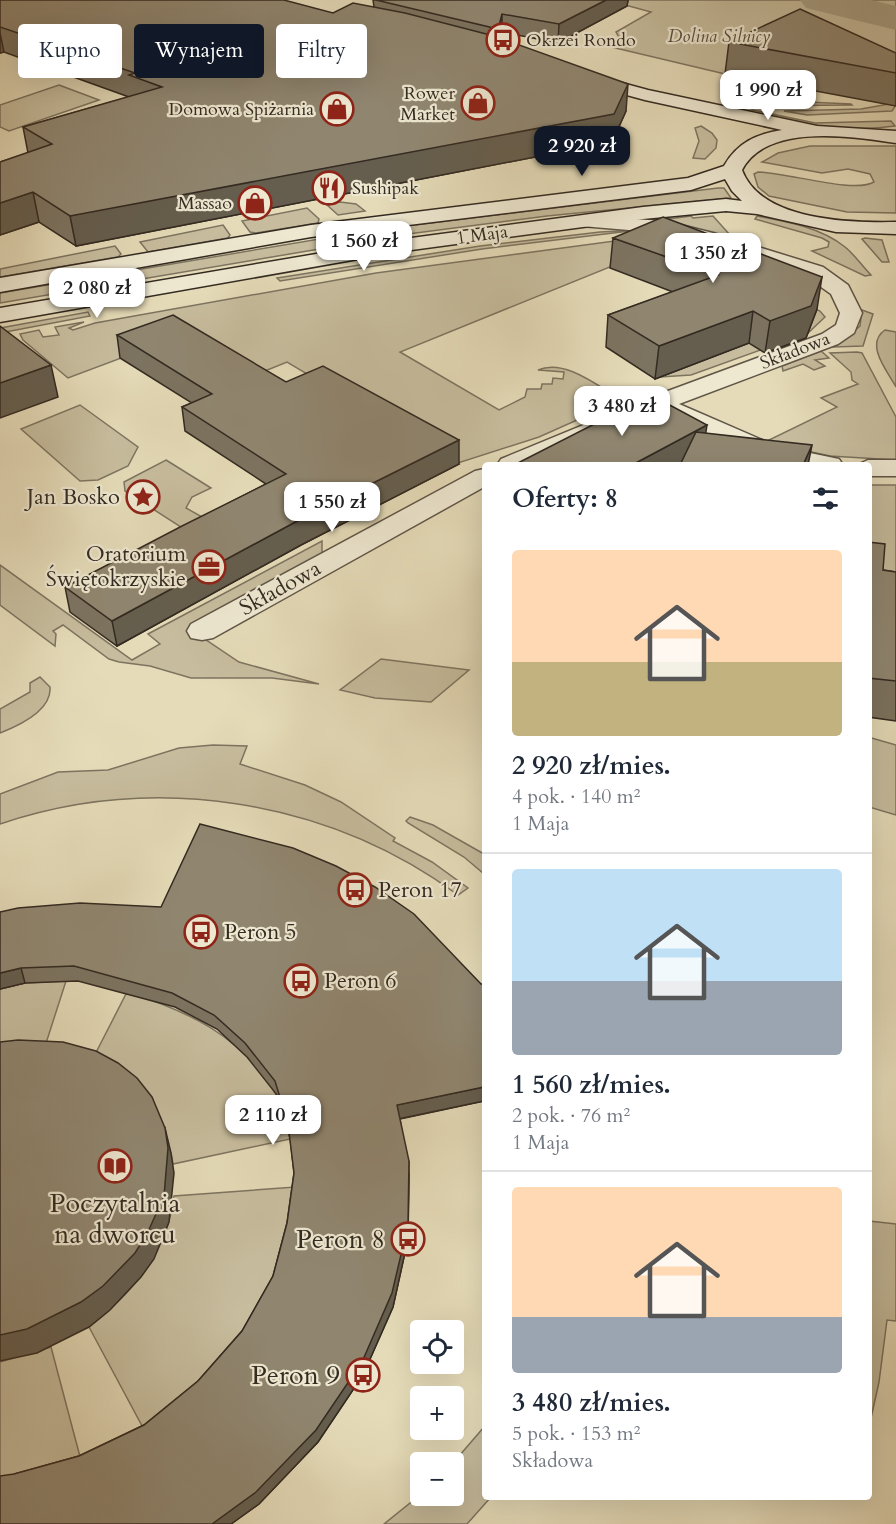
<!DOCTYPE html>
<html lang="pl">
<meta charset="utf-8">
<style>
:root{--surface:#fff;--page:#f6f6f7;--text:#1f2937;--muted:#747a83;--line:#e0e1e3;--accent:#111827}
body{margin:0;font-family:Cardo,serif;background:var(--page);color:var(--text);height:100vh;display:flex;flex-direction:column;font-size:22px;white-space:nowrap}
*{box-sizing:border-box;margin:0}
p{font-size:20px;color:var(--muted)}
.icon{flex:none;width:33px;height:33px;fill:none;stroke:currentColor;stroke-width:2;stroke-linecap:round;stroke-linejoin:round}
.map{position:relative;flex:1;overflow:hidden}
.details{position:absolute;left:482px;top:462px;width:390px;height:1038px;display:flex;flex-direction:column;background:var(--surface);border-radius:6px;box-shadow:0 6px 24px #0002}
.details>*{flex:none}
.guide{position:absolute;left:18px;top:24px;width:374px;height:54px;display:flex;gap:12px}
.fabs{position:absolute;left:410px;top:1320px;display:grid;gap:12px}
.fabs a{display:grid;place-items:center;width:54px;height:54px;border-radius:6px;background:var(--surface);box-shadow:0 6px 24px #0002;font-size:30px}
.price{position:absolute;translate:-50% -51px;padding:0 14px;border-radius:12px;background:#fff;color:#222;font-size:20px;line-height:39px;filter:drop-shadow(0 2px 3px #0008)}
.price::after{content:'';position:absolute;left:50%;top:36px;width:18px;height:14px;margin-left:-9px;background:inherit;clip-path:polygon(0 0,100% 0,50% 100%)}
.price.on{background:var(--accent);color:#fff}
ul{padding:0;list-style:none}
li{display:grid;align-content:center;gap:12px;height:318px;padding:0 30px}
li+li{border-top:2px solid var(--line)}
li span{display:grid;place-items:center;height:186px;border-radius:6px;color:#555}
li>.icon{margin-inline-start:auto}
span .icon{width:108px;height:108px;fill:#fffc;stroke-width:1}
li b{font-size:26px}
h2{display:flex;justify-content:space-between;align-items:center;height:72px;padding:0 30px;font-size:26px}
.chip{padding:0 21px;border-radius:6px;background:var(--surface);box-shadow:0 6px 24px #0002;font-size:21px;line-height:54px}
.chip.on{background:var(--accent);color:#fff}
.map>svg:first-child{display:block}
</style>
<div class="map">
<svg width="896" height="1524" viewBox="0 0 896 1524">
<rect width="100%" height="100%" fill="#e5dbb8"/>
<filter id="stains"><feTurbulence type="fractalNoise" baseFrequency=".00333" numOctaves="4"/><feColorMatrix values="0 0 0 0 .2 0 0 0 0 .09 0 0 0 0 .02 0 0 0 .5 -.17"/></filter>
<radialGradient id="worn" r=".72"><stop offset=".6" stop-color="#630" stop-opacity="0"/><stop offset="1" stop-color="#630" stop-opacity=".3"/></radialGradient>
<g fill="#c7bd9e" stroke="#7d7460" stroke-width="1.5">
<path d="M607 0H896V81L725 74 607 46 620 39 616 32 651 12Z"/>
<path d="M756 83 784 89V97L729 94 722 90Z"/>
<path d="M59 85 99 100 9 131 0 127V105Z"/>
<path d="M740 99 851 104 852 105 744 106 737 102Z"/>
<path d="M889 104 896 105 892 111 807 115 784 111 861 109Z"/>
<path d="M753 110 815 123 891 121 895 126C843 134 791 121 740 112Z"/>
<path d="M701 126 712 133 717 140 716 148 705 159 693 158 699 141 695 128Z"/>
<path d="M810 146H896V213L847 212 769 196 758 187 754 174 758 172C786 172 854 194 874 182L870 174 848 169 822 173 762 162 778 153Z"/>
<path d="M718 188H724L731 198 547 216 408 234 0 303V293L373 230Z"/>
<path d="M340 202 356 204 365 211 338 215 326 204Z"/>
<path d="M307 208 319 219 318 223 256 233 250 232 242 221Z"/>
<path d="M691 216 693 218 713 216 730 235 726 237 696 229 652 221Z"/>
<path d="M757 216C786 221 822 228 845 247 855 255 862 266 871 275L865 276 812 251 828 247 829 242 822 238 755 219Z"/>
<path d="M223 225 230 235 228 238 148 252 140 242Z"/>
<path d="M638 230 482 249 280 281 277 278 480 246 600 232Z"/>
<path d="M637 238 669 243 400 352 499 410 525 397 527 389H541L542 384H552L553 378 563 379 564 372 538 370C565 358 599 387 622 400L539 437 458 463 287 362 245 379 177 337 68 378 23 340 20 334 39 330 43 337 59 335 55 327 84 322 69 328 73 330 95 323 376 273Z"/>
<path d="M865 238 882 240 889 262H882L862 239Z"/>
<path d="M115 246 121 254 118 257 0 277V269Z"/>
<path d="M787 297 820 311 825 317 808 333 691 375 660 377Z"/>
<path d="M862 310 873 314 863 346 834 347 860 326Z"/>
<path d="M88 312 90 316 0 333V328Z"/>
<path d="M885 330 896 332V387C888 372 864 344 885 330Z"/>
<path d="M821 351 829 358 815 360 825 366 814 370 803 364 783 371 782 366Z"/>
<path d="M857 352 862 353 896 417V460L830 456 765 442 837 407 821 398 858 384 852 380 851 372 830 353Z"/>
<path d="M80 405 138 447 128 466 98 480 80 481 21 429Z"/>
<path d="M166 460 211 488 192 497 186 508 211 522 190 533 125 491 124 482Z"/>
<path d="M869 485H896V611L869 580Z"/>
<path d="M322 541V557L190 629 239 662 319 684 272 678H191L150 666 119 662 109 659 63 625 53 631 56 634 55 646 0 605V565L132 660 160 644 148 634Z"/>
<path d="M381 659 469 670 431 702 375 698 340 690Z"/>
<path d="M40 677 50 687C52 711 18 726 0 733V709L30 692V683Z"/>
<path d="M868 737 896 745V815L869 807Z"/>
<path d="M213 745 247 746 240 764 305 785 341 802 395 838 393 841 432 862 468 888 458 895C327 799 154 772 0 824V794L58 772 108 770 179 748Z"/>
<path d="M410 817 433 825 484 854V874L464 857 408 823 406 821Z"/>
<path d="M66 981 39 1065 0 1070V989L25 983Z"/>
<path d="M127 992C188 1011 242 1036 276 1094 284 1107 286 1125 290 1139L173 1164 171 1153 86 1072Z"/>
<path d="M295 1187 289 1237 245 1345 148 1437 89 1327C132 1293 168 1252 174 1196Z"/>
<path d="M869 1221 896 1224V1321L887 1320 879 1382 869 1427Z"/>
<path d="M51 1347 83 1468 0 1489V1362Z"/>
<path d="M484 1427V1497H491L467 1524H384L420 1495 453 1496V1463Z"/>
</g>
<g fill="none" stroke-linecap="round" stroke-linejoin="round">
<path fill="#a89f85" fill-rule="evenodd" d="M800 0H871L896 6V30L806 8Z"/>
<g stroke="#605647" stroke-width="3">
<g id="street">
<path d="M588 216 665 221 713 233 823 267 848 285 862 313 854 333 838 344 679 404 776 446 839 459 843 465 778 463 718 442 658 412 532 465H497L501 459 649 398 822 334 836 325 840 313 831 294 807 277 665 233 581 226 578 222 581 218Z"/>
<path d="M868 460H896V476H868V465H857Z"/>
<path d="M484 469V487L213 638 202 640 191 638 187 631 191 624 475 471Z"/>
</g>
</g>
<g stroke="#332a21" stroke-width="3">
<path id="secondary" d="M585 73 648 90 817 126 896 131V143C852 136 766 123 742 170 761 221 850 223 896 222V234L836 232 757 214 726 211 643 219 404 251 0 322V308L404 239 643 207 726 199 742 201 732 191 725 179 691 190 311 237 0 292V278L311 225 688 178 724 166C737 143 756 134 782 130L645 100 579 82 576 78 579 74Z"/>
</g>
<use href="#street" fill="#eee8d1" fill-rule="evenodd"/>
<use href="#secondary" fill="#eee8d1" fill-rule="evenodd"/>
</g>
<g fill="#7c7360" stroke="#332a21" stroke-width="1.5">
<path d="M0 0 333 13 374 7 373 0H628L627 6 558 43 502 32 500 38 626 111 612 142 76 246 39 222 0 235V162L28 153 23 127 129 97 4 52 0 53Z"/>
<path d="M729 42 896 53V106L725 74Z"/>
<path d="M613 238 817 309 806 338 765 353 749 343 655 379 606 347 608 315 673 292 610 268Z"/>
<path d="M117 335 286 382 459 464 301 545 117 646 70 612 65 587 266 484 185 431 182 407 192 403 120 358Z"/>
<path d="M868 542 883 570 896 572V721L868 717Z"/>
<path d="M0 912 484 1101 400 1119 409 1175 408 1239 393 1307 363 1375 318 1442 259 1504 231 1524H0L14 1474 79 1456 144 1425 198 1381 242 1331 273 1276 287 1223 294 1173 290 1137 277 1095 247 1057 217 1029 175 1007 78 981 25 983 0 989Z"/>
</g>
<g fill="#655e4e" stroke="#332a21" stroke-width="1.5">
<path d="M606 0H628L627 6 558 43 559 24Z"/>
<path d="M502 14V32L498 48V29Z"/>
<path d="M0 33 4 52 0 53Z"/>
<path d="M628 84 626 111 612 142 76 246 70 216Z"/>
<path d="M33 192 39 222 0 235V203Z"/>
<path d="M822 277 817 309 806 338 765 353 770 321Z"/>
<path d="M753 311 749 343 655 379 659 346Z"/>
<path d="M51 365 58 397 0 418V383Z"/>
<path d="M707 425 703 451 678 465H632Z"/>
<path d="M459 440V464L301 545 117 646 112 621 299 520Z"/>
<path d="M812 445 808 465H803Z"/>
<path d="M21 968 25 983 0 989V973Z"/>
<path d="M484 1087V1101L398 1119 397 1105Z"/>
<path d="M165 1128 171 1153 174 1173 169 1222 154 1259 141 1277 110 1310 89 1327 37 1353 0 1361V1335Z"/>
<path d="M409 1161 408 1239 393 1307 363 1375 318 1442 259 1504 231 1524H212Z"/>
</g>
<g fill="#908670" stroke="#332a21" stroke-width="1.5">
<path d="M0 0H284L333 13 353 3 405 13 494 36 628 84 614 114 70 216 33 192 0 203V162L52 144 23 127 162 87 129 75 135 73 0 27Z"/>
<path d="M376 0H606L559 24 502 14 498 29Z"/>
<path d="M800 9 896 53V73L729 42Z"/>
<path d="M663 217 822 277 811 306 770 321 753 311 659 346 608 315 718 275 613 238Z"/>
<path d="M173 315 286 382 323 366 459 440 299 520 112 621 65 587 182 526 286 474 182 407 212 394 117 335Z"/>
<path d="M0 326 51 365 0 383Z"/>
<path d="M651 395 707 425 632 465H514Z"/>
<path d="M696 432 812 445 803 465H680Z"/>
<path d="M868 542 885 544 883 570 896 572V681L868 678Z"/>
<path d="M200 824 293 848 336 866 375 887 414 914 481 984H484V1087L397 1105 409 1161 408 1225 392 1293 362 1362 316 1430 256 1492 212 1524H0V1476L14 1474 79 1456 144 1425 198 1381 242 1331 273 1276 287 1223 294 1173 288 1124 275 1081 245 1043 214 1015 172 993 74 966 21 968 0 973V912L18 908 80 903 161 907Z"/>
<path d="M18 1040 63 1042 96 1051 118 1063 137 1078 152 1097 165 1128 168 1148 164 1196 147 1234 135 1253 103 1286 81 1302 27 1329 0 1335V1042Z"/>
</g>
<defs>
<g id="bus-ring" transform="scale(1.725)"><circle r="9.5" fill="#eee8d1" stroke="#8f2418" stroke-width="1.5"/><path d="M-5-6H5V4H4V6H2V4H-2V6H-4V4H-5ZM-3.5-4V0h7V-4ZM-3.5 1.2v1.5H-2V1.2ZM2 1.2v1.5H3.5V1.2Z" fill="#8f2418"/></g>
<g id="shop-ring" transform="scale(1.725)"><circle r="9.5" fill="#eee8d1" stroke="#8f2418" stroke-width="1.5"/><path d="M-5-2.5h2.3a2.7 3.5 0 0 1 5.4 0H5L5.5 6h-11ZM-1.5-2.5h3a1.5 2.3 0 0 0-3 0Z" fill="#8f2418"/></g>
<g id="restaurant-ring" transform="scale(1.725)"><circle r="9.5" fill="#eee8d1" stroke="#8f2418" stroke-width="1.5"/><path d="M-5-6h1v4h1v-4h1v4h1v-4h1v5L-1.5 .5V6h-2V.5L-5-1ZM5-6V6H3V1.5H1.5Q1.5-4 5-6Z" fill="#8f2418"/></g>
<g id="sight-ring" transform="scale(1.725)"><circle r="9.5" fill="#eee8d1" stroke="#8f2418" stroke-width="1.5"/><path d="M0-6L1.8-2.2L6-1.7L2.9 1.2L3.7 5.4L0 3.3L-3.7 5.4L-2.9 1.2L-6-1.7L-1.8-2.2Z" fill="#8f2418"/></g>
<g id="office-ring" transform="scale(1.725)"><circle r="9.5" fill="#eee8d1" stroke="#8f2418" stroke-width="1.5"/><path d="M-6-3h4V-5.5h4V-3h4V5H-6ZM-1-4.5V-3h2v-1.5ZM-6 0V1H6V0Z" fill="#8f2418"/></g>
<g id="library-ring" transform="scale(1.725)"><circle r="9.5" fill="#eee8d1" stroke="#8f2418" stroke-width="1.5"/><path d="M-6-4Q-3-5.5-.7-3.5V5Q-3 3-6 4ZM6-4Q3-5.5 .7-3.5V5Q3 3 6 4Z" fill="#8f2418"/></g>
</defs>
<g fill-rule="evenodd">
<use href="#bus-ring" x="503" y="40"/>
<use href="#shop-ring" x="478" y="103"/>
<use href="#shop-ring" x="337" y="109"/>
<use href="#restaurant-ring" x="329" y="188"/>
<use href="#shop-ring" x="255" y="203"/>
<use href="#sight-ring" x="143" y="497"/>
<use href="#office-ring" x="209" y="567"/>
<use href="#bus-ring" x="355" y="890"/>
<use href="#bus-ring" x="201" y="932"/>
<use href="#bus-ring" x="301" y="981"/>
<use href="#library-ring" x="115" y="1166"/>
<use href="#bus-ring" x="408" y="1239"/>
<use href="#bus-ring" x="363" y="1375"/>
</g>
<g text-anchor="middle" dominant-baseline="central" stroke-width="4.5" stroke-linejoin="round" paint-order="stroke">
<g font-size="18" font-style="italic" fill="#584f40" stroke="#eee8d1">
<text x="719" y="36">Dolina Silnicy</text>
</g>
<g font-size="18" fill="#332a21" stroke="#eee8d1" text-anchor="end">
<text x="526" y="40" text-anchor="start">Okrzei Rondo</text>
<text x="455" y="93">Rower<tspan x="455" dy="21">Market</tspan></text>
<text x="314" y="109">Domowa Spiżarnia</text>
<text x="352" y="188" text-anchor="start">Sushipak</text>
<text x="232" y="203">Massao</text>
</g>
<g font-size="18" fill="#332a21" stroke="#eee8d1">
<text transform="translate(482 235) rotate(-8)">1 Maja</text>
<text transform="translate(795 351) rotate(-21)">Składowa</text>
</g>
<g font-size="22" fill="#332a21" stroke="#eee8d1" text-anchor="start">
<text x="120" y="497" text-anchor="end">Jan Bosko</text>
<text x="186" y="554" text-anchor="end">Oratorium<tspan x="186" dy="25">Świętokrzyskie</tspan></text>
<text x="378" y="890">Peron 17</text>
<text x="224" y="932">Peron 5</text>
<text x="324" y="981">Peron 6</text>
</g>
<g font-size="22" fill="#332a21" stroke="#eee8d1">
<text transform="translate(280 588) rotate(-29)">Składowa</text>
</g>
<g font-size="27" fill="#332a21" stroke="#eee8d1" text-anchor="end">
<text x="115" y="1203" text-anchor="middle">Poczytalnia<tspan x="115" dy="31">na dworcu</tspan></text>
<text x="385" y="1239">Peron 8</text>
<text x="340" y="1375">Peron 9</text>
</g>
</g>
<rect width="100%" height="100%" filter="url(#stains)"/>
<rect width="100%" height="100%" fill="url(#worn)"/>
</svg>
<div class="fabs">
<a><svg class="icon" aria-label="locate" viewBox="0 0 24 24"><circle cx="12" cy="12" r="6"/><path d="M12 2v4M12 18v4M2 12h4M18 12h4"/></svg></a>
<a>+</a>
<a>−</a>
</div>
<b class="price" style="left:768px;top:121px">1 990 zł</b>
<b class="price on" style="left:582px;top:177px">2 920 zł</b>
<b class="price" style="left:364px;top:272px">1 560 zł</b>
<b class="price" style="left:713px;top:284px">1 350 zł</b>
<b class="price" style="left:97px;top:319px">2 080 zł</b>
<b class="price" style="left:622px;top:437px">3 480 zł</b>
<b class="price" style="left:332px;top:533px">1 550 zł</b>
<b class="price" style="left:273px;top:1146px">2 110 zł</b>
<div class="guide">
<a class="chip">Kupno</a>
<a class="chip on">Wynajem</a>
<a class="chip">Filtry</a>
</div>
<section class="details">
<h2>Oferty: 8<svg class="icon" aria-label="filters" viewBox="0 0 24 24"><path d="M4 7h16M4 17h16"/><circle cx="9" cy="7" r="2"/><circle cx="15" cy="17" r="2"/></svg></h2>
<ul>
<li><span style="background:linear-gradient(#ffd9b3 60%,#c2b280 0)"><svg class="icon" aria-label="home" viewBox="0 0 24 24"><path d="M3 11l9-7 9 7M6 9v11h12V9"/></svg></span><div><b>2 920 zł/mies.</b><p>4 pok. · 140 m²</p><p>1 Maja</p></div></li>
<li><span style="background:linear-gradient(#bfe0f5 60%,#9aa5b1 0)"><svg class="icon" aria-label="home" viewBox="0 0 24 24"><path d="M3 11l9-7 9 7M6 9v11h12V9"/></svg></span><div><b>1 560 zł/mies.</b><p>2 pok. · 76 m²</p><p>1 Maja</p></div></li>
<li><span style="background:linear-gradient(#ffd9b3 70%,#9aa5b1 0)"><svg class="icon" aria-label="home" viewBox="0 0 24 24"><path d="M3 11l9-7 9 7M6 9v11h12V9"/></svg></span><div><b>3 480 zł/mies.</b><p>5 pok. · 153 m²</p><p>Składowa</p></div></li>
</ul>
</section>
</div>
